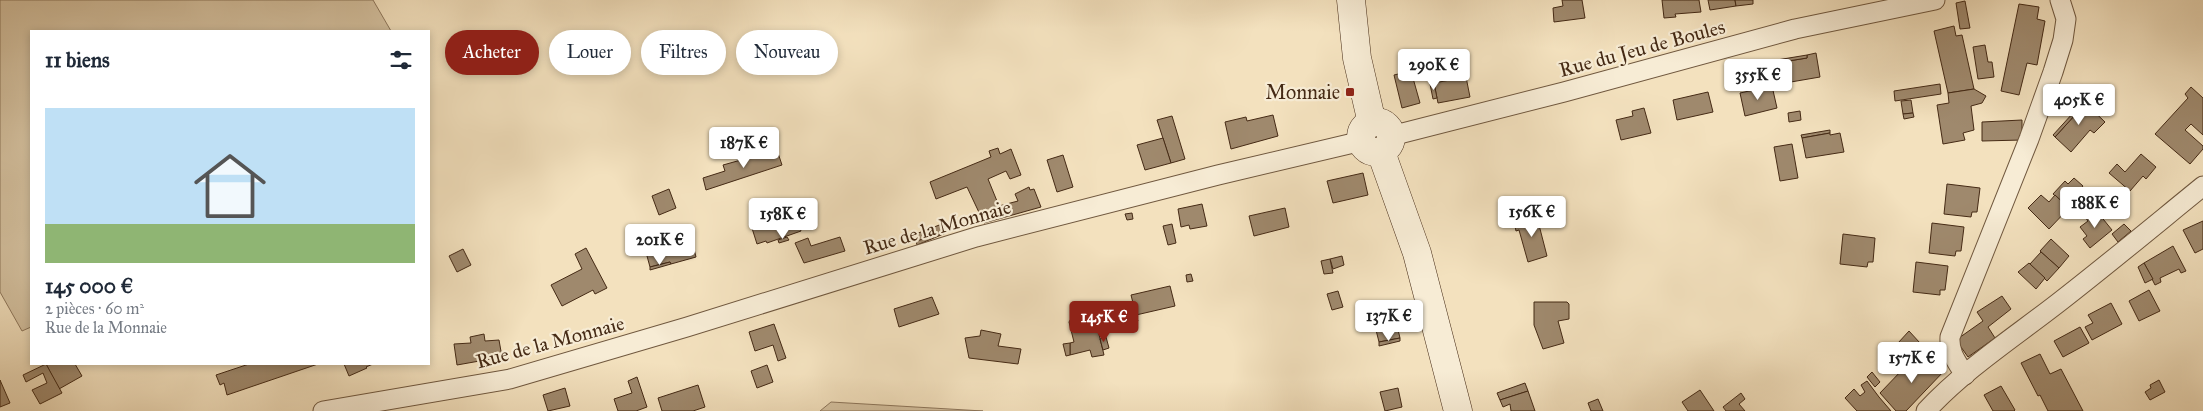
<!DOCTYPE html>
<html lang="fr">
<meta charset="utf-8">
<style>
:root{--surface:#fff;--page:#f6f6f7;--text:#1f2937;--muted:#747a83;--accent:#8f2418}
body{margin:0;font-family:"IM FELL Great Primer",serif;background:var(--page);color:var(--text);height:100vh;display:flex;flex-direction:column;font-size:19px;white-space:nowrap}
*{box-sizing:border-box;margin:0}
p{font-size:16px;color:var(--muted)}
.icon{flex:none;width:28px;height:28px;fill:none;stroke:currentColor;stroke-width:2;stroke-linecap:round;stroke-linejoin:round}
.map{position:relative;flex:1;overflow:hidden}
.details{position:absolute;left:30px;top:30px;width:400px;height:335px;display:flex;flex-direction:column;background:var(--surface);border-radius:0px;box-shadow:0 2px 8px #0003}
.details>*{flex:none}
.top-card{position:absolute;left:445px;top:30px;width:475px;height:45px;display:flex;gap:10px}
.price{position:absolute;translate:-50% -42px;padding:0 11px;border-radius:5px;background:#fff;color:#222;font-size:16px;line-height:32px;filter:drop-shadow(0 1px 2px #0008)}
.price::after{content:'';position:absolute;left:50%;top:30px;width:15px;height:11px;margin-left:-8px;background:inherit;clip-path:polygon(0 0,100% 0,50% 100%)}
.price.active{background:var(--accent);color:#fff}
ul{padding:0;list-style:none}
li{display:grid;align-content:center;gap:10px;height:265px;padding:0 15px}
li span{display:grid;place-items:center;height:155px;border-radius:0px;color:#555}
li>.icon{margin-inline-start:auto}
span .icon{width:90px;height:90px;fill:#fffc;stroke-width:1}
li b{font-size:21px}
h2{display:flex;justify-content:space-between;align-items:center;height:60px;padding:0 15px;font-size:21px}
.chip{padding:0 18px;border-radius:22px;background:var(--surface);box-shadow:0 2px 8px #0003;font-size:18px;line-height:45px}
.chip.active{background:var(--accent);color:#fff}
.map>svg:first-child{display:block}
</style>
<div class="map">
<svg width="2203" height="411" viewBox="0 0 2203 411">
<rect width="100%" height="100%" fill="#f3e1be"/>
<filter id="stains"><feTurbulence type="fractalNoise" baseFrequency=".004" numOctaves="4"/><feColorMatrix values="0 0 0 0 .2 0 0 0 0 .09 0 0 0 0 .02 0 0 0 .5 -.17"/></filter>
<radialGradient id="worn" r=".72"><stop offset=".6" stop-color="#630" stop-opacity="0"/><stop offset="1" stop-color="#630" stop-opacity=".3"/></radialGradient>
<g fill="#d5c2a1" stroke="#8d765b">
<path d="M0 0H373L391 31H31V327L22 331 0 292Z"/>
<path d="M831 402 983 411H820Z"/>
</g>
<g fill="#9f896d" stroke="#452a15">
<path d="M1562 0H1582L1585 18 1554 22 1553 8 1563 6Z"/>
<path d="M1662 0H1699L1701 12 1675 14 1676 17 1664 18Z"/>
<path d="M1708 0H1735L1736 6 1710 10Z"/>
<path d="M1735 0H1753V4L1736 6Z"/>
<path d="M1965 1 1970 28 1960 29 1956 3Z"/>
<path d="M2019 4 2039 7 2037 19 2045 21 2037 65 2027 63 2019 95 2001 91Z"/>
<path d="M1954 26 1956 36 1962 35 1974 89 1948 93 1934 31Z"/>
<path d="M1985 45 1988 62H1992L1994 77 1978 79 1973 47Z"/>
<path d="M1816 53 1820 77 1785 83 1782 62 1807 58V55Z"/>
<path d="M1807 55V58L1782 62 1785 83 1781 84 1777 60Z"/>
<path d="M1411 71 1420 103 1402 108 1394 75Z"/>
<path d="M1466 77 1470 97 1438 103 1434 83Z"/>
<path d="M1434 83 1437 98 1433 99 1430 84Z"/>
<path d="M1940 84 1941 94 1895 101 1894 91Z"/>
<path d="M1772 86 1777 108 1745 116 1740 93Z"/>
<path d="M2191 87 2203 98V135L2191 124 2185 130 2203 146V149L2190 164 2155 134 2188 98 2185 94Z"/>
<path d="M1974 89 1986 96 1982 103 1971 106 1974 130 1963 133 1965 140 1943 144 1937 105 1949 103 1948 93Z"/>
<path d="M1708 92 1713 112 1677 120 1673 100Z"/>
<path d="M1911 100 1913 113 1903 114 1901 101Z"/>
<path d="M2082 100 2105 122 2094 133 2090 130 2071 152 2055 137 2075 115 2071 112Z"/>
<path d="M1644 108 1651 133 1621 140 1616 120 1633 116 1632 111Z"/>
<path d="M1800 111 1801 120 1789 122 1788 113Z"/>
<path d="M1913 113 1914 117 1904 119 1903 114Z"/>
<path d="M2073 113 2075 115 2055 137 2053 135Z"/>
<path d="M1273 115 1278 136 1231 149 1225 122 1246 117 1247 121Z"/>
<path d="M1172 116 1185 159 1171 163 1157 120Z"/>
<path d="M2022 120V140L1982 141V122Z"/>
<path d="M1830 130V133L1802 138 1801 135Z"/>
<path d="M1830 133V135L1840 133 1844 152 1806 158 1802 138Z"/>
<path d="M1163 138 1171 163 1145 170 1137 145Z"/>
<path d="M1792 144 1798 178 1780 181 1774 147Z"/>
<path d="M998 148 1000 154 1011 149 1021 175 1010 179 1006 171 988 179 999 206 1018 201 1015 194 1029 187 1030 190 1034 189 1041 207 984 223 967 187 936 199 930 182 991 157 989 151Z"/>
<path d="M777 150 782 165 706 190 703 178 725 171 723 165Z"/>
<path d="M2141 154 2156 167 2146 179 2143 176 2130 191 2109 173 2117 164 2125 172Z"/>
<path d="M1063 155 1073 187 1057 192 1047 160Z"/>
<path d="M1363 173 1368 195 1333 203 1327 181Z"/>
<path d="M2074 178 2083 186 2078 192 2080 194 2069 208 2053 194 2065 181 2068 184Z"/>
<path d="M1947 184 1980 188 1977 212H1972L1971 217 1944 214Z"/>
<path d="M669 189 676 208 659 215 652 196Z"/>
<path d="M2041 195 2049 202 2055 195 2069 208 2049 229 2028 208Z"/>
<path d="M1202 204 1207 226 1190 229 1189 225 1181 227 1178 209Z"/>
<path d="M1285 208 1289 227 1254 236 1249 216Z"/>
<path d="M793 209 801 231 767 243 766 241 757 244 751 225 760 222 759 220Z"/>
<path d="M2095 209 2112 230 2090 248 2083 239 2087 236 2080 227 2088 221 2085 217Z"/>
<path d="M1132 213 1133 219 1127 220 1125 214Z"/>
<path d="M1538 215 1540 224 1539 225 1547 256 1528 262 1519 230 1516 231 1514 222Z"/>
<path d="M2203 221V249L2195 253 2183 230Z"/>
<path d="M1932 223 1964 227 1961 251H1956L1955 256 1929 253Z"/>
<path d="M942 224 946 233 916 241 913 235Z"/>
<path d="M1172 224 1176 243 1168 245 1163 226Z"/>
<path d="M2124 224 2131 231 2118 242 2112 234Z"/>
<path d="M690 233 696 257 671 264 670 262 650 267 644 245Z"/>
<path d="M946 233 917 245 916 241 924 239Z"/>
<path d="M1843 234 1875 238 1873 262H1868L1867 267 1840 264Z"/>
<path d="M787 237 789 240 779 243 778 240Z"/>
<path d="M840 237 845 251 804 263 795 243 808 238 811 246Z"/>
<path d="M2051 239 2069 256 2059 268 2040 251Z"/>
<path d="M2173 246 2186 271 2181 273 2179 269 2160 278 2161 282 2155 285 2144 263Z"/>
<path d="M586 248 607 288 595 294 593 290 562 306 551 285 582 269 575 254Z"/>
<path d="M463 249 471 265 457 272 449 256Z"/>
<path d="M2041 252 2059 268 2047 281 2030 264Z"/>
<path d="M1342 256 1344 265 1333 269 1330 259Z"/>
<path d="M1330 259 1333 273 1324 274 1321 261Z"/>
<path d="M670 262 671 264 650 270V267Z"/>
<path d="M1916 262 1948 266 1945 290H1940V295L1913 292Z"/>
<path d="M2029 263 2045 278 2036 289 2018 272Z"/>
<path d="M2144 263 2153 279 2145 283 2138 267Z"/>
<path d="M1191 274 1193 281 1187 282 1186 275Z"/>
<path d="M1170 286 1175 306 1136 315 1138 321 1129 323 1125 305 1133 303 1131 295Z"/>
<path d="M2149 290 2160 311 2139 321 2129 301Z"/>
<path d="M1338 291 1343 307 1332 310 1327 294Z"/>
<path d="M2002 296 2011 309 1988 327 1995 338 1968 357 1956 340 1983 321 1977 312Z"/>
<path d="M932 297 939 314 899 327 894 309Z"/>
<path d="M1534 302H1567L1569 304V319L1558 321 1564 343 1543 349 1534 325Z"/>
<path d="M1115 303 1120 324 1101 328V325L1097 326 1104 355 1092 357 1090 350 1070 355V343L1074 342 1069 322 1077 308 1083 307 1085 318 1093 316 1092 309Z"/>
<path d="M2111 303 2122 324 2092 340 2085 327 2093 323 2088 315Z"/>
<path d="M1393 309 1400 338 1379 342 1372 314Z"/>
<path d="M1092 310 1093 316 1085 318 1084 312Z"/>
<path d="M774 324 786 358 778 361 773 345 755 351 749 332Z"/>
<path d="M2080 327 2089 343 2063 357 2054 341Z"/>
<path d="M981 330 1001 334 998 346 1021 349 1018 364 969 358 965 338 980 336Z"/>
<path d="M1909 331 1920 343 1909 354 1898 343Z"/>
<path d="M484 334 485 341 499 340 502 357 457 365 454 344 471 343 470 337Z"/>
<path d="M1106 337 1109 348 1103 350 1100 339Z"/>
<path d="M1400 338V341L1379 346V342Z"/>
<path d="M1070 343V355L1066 356 1063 344Z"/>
<path d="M1929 352 1945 370 1906 411H1896L1880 393 1903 369 1909 374Z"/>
<path d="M2040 354 2050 374 2061 369 2083 411H2048L2040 395 2038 396 2021 363Z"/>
<path d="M46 364H75L82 376 59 389Z"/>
<path d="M46 364 62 393 40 404 32 390 47 383 43 373 26 382 23 375Z"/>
<path d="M249 364H318L227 395 224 383 220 385 216 375Z"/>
<path d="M344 364H373L366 367 367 368 349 376Z"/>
<path d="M767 365 773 382 757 388 751 371Z"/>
<path d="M1872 372 1880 382 1875 387 1867 377Z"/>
<path d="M637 377 647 407 636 411H618L614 399 632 393 628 381Z"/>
<path d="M0 380 10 403 0 407Z"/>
<path d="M2159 380 2165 392 2150 400 2145 392 2151 388 2150 385Z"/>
<path d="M1867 381 1879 397 1891 411H1857L1845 398 1854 389 1860 396 1865 392 1861 385Z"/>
<path d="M1525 383 1528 391 1500 400 1497 393Z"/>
<path d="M698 385 705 407 693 411H662L658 398Z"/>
<path d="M2001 386 2015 410 2014 411H1993L1984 395Z"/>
<path d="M565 388 570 406 548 411 543 395Z"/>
<path d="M1398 388 1402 407 1385 411 1380 392Z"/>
<path d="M1700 390 1714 411H1688L1682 402Z"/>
<path d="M1528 391 1535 411H1511L1510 404 1503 407 1500 400Z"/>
<path d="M1741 393 1745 399 1739 404 1745 411H1726L1723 407Z"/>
<path d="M1598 399 1603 411H1591L1588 403Z"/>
</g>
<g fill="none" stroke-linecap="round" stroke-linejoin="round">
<g stroke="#70583f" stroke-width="21">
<g id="minor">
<path d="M1391 136 1564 92 1795 29 1935 0"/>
<path d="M1965 375C1957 362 1949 353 1950 337L2029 139 2053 72 2063 40 2066 19 2060 0"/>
<path d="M323 411 510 379 687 327 976 237 1218 175 1362 141"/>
<path d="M1926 411C1965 369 2013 338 2058 303 2107 265 2155 225 2203 186"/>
</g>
</g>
<g stroke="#452a15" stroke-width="29">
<g id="secondary">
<path d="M1351 0 1357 58 1372 123"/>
<circle cx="1376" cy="137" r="15"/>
<path d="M1381 152 1417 253 1458 411"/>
</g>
</g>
<use href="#minor" stroke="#f7ecd5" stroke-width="19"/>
<use href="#secondary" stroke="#f7ecd5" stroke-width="28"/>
</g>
<rect fill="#8f2418" stroke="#f7ecd5" stroke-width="2" x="1345" y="87" width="10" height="10" rx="2.5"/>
<g text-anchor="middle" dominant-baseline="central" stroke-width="4.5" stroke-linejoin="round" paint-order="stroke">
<g font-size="20" fill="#452a15" stroke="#f7ecd5">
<text transform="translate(1642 48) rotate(-15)">Rue du Jeu de Boules</text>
<text transform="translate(937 227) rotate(-16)">Rue de la Monnaie</text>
<text transform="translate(550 342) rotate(-15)">Rue de la Monnaie</text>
</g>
<g font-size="20" fill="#452a15" stroke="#f7ecd5" text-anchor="end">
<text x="1340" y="92">Monnaie</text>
</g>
</g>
<rect width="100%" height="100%" filter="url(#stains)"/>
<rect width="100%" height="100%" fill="url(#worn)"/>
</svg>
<b class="price" style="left:1434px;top:91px">290K €</b>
<b class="price" style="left:1758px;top:101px">355K €</b>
<b class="price" style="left:2079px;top:126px">405K €</b>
<b class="price" style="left:744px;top:169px">187K €</b>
<b class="price" style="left:2095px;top:229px">188K €</b>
<b class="price" style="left:1532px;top:238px">156K €</b>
<b class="price" style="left:783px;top:240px">158K €</b>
<b class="price" style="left:660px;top:266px">201K €</b>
<b class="price" style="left:1389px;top:342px">137K €</b>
<b class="price active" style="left:1104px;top:343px">145K €</b>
<b class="price" style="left:1912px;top:384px">157K €</b>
<div class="top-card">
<a class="chip active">Acheter</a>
<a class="chip">Louer</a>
<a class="chip">Filtres</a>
<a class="chip">Nouveau</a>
</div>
<section class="details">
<h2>11 biens<svg class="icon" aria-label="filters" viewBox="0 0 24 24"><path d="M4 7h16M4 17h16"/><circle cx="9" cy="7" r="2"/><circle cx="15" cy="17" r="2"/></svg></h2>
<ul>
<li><span style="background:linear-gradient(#bfe0f5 75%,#8fb573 0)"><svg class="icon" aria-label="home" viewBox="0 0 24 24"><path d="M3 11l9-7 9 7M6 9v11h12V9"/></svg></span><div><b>145 000 €</b><p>2 pièces · 60 m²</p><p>Rue de la Monnaie</p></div></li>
</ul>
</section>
</div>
